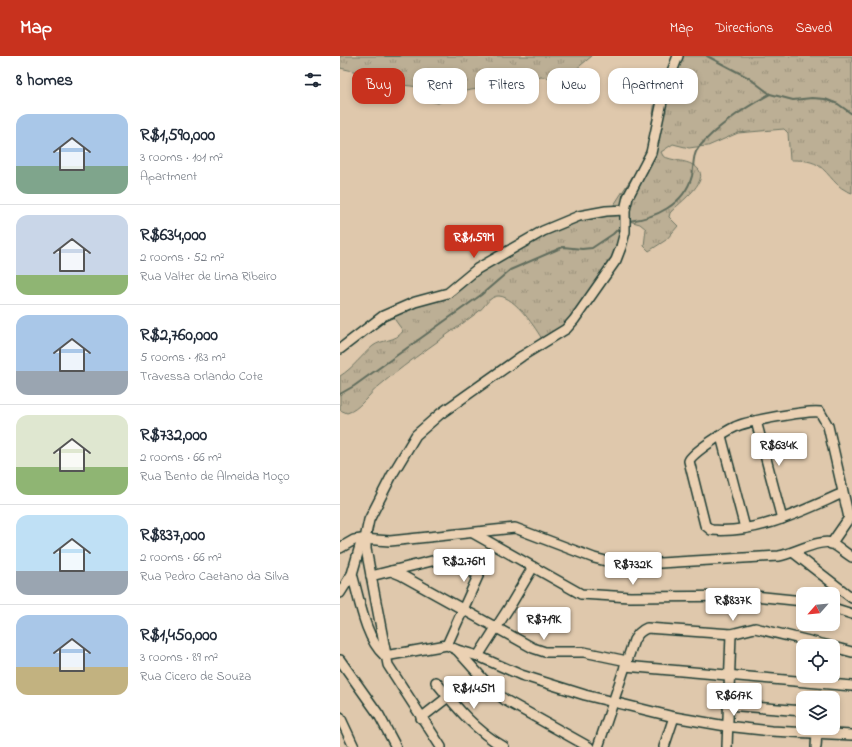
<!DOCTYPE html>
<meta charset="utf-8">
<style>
:root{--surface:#fff;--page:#f6f6f7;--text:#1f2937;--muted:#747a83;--line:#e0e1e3;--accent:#c8321e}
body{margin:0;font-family:"Indie Flower",sans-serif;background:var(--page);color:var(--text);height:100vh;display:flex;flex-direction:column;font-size:15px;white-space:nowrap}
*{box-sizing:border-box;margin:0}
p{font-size:13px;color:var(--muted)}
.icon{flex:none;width:22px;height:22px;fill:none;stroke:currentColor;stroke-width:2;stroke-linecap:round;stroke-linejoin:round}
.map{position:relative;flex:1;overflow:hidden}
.sheet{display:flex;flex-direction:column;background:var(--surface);width:340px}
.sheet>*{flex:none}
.banner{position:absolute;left:12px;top:12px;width:380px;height:36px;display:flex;gap:8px}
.needle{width:26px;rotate:243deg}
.buttons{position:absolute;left:456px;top:531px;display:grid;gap:8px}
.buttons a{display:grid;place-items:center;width:44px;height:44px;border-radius:8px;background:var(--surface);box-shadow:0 2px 6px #0003;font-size:20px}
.price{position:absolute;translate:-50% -34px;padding:0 9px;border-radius:4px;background:#fff;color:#222;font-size:13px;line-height:26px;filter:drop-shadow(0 1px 2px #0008)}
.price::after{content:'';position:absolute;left:50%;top:24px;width:12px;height:9px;margin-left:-6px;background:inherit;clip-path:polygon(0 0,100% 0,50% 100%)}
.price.selected{background:var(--accent);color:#fff}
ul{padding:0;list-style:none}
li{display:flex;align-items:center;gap:12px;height:100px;padding:0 16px}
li+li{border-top:1px solid var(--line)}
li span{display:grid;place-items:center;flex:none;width:112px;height:80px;border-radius:12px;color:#555}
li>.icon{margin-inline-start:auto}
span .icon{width:48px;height:48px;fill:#fffc;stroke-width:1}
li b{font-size:17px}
h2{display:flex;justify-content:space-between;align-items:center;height:48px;padding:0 16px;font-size:17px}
.chip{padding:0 14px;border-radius:12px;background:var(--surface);box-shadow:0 2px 6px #0003;font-size:14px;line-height:36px}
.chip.selected{background:var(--accent);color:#fff}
header{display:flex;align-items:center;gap:24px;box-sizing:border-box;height:56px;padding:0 20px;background:var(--accent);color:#fff}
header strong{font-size:19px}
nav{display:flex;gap:22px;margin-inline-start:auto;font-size:14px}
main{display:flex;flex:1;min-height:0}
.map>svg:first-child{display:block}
</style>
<header>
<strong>Map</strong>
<nav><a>Map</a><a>Directions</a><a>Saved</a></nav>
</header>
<main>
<section class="sheet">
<h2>8 homes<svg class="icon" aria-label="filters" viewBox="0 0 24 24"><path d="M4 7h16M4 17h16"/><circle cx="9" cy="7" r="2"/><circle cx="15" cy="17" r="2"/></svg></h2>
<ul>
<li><span style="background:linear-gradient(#a9c7e8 65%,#7fa58c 0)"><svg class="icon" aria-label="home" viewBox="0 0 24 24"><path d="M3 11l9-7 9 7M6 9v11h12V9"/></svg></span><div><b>R$1,590,000</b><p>3 rooms · 101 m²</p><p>Apartment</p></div></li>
<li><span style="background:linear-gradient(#c9d6e8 75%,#8fb573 0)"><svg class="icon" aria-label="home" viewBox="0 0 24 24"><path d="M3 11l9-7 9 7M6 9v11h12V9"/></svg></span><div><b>R$634,000</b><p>2 rooms · 52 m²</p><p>Rua Valter de Lima Ribeiro</p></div></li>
<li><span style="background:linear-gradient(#a9c7e8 70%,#9aa5b1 0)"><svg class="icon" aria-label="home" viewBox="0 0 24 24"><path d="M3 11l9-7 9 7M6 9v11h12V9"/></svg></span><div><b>R$2,760,000</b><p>5 rooms · 183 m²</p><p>Travessa Orlando Cote</p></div></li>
<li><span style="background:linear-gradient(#dfe7d0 65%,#8fb573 0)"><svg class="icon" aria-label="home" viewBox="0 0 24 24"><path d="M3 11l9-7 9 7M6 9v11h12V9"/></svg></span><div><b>R$732,000</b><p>2 rooms · 66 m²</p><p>Rua Bento de Almeida Moço</p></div></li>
<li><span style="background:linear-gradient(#bfe0f5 70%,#9aa5b1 0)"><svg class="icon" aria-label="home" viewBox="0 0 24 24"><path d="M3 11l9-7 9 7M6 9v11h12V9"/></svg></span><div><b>R$837,000</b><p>2 rooms · 66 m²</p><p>Rua Pedro Caetano da Silva</p></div></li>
<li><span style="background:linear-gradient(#a9c7e8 65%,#c2b280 0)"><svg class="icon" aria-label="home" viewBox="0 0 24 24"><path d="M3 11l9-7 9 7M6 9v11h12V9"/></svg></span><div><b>R$1,450,000</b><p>3 rooms · 89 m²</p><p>Rua Cicero de Souza</p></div></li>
</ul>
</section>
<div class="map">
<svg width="512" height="691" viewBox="0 0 512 691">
<defs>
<pattern id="grass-tufts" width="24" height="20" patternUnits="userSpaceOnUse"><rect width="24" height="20" fill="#bcaf95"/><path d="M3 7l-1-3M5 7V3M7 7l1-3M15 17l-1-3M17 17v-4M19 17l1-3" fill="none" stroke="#98907a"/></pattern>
</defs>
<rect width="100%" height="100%" fill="#dfc8ac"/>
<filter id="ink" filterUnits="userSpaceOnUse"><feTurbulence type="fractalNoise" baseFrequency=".025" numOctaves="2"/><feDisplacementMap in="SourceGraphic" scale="8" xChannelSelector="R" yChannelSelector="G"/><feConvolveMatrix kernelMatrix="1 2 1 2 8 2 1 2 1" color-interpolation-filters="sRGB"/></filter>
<g filter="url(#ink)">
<g fill="url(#grass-tufts)" stroke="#6e7664">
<path d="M0 0H252L224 23 201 21 176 27 125 35 98 47 89 45 79 31 54 28 39 21 0 12Z"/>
<path d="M341 0H512V137C495 132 491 118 478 109 469 104 459 104 450 104L448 77 444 73 398 77 368 90 356 91 349 92 333 88 321 96 323 100C332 105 345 104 353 109 377 122 338 147 330 157L329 161 338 170 326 184 309 195 304 190 306 173 300 168 285 164 283 187 233 264 203 285C196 272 175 241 159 240 150 239 144 252 138 256 105 281 71 303 39 330 29 338 19 354 7 357L0 354V320C13 312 21 300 33 290 42 283 56 286 63 275L47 253 112 234 143 212 242 160 270 155 298 112 309 88 316 37 322 22H331Z"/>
</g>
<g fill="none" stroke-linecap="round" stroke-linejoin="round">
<g stroke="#616d5d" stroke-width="2">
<path d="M45 0H60"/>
<path d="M367 0 409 22 430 38 453 44 472 42 485 43 498 48 512 58"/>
<path d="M289 165C315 162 344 149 352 120 354 111 352 99 359 91 378 69 404 52 430 38"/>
<path d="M0 338 14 330 141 239 170 214 223 191 242 193 252 192 273 178 280 171"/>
</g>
<g stroke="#1f3d34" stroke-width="12">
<g id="minor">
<path d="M0 293 43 260 75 246 108 237 137 213 203 175 239 160 266 155 285 154"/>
<path d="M416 365 442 463"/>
<path d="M381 380 405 472"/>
<path d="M503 437C462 455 418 478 371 474L365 469 349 405C352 397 386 375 395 371 406 365 469 354 480 356L488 370 509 462"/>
<path d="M133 477 241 538 290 541 415 540 463 545"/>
<path d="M491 488 509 462H512"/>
<path d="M0 492 14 484 22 483 50 485 175 472 254 502 274 507H320L439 500C452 498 479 483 491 487 498 490 505 497 512 501"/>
<path d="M454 497 512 542"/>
<path d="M51 515 96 504 139 518"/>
<path d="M12 518C19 541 25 582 44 599"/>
<path d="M31 520 51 515 61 519 193 592 205 596H244L287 605"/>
<path d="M0 537 12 518 22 483"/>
<path d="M493 552 512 558"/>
<path d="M107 589 143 509"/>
<path d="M493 591 512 596"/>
<path d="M117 594 138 600 181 619 245 639 334 661 386 670 431 675 512 679"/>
<path d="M45 600 107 589 117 594 153 634 165 644 249 691"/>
<path d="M138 600 170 550 193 511"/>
<path d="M0 604 39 659 56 691"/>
<path d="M285 610 512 630"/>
<path d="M96 626C116 651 136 675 164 691"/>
<path d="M387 649 463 655"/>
<path d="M0 661 14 691"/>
<path d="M81 662 108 641"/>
<path d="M101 691 48 609 26 493V478L29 464 52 419 76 379 100 358 182 300 226 273 234 264 276 204 281 191 285 176V154L288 141 311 97 324 36 338 0"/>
<path d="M258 691 294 584C298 578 300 575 307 572L391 578 415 572 490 590"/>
<path d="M324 691 334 661"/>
<path d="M387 691 391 578"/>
<path d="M476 691 477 676"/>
</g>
</g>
<use href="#minor" stroke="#ebd1b3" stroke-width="9"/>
</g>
</g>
</svg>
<div class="buttons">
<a><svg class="needle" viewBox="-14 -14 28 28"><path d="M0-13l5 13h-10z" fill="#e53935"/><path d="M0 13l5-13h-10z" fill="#747a83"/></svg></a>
<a><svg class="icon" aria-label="locate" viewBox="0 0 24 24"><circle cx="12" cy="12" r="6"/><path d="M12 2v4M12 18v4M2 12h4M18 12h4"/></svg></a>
<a><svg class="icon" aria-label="layers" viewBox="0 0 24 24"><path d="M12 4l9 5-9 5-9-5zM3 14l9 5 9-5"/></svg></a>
</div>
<b class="price selected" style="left:134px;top:203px">R$1.59M</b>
<b class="price" style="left:439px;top:411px">R$634K</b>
<b class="price" style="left:124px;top:527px">R$2.76M</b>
<b class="price" style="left:293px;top:530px">R$732K</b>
<b class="price" style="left:393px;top:566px">R$837K</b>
<b class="price" style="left:204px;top:585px">R$719K</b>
<b class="price" style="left:134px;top:654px">R$1.45M</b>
<b class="price" style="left:394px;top:661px">R$617K</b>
<div class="banner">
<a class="chip selected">Buy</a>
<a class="chip">Rent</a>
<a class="chip">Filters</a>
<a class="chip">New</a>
<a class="chip">Apartment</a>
</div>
</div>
</main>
